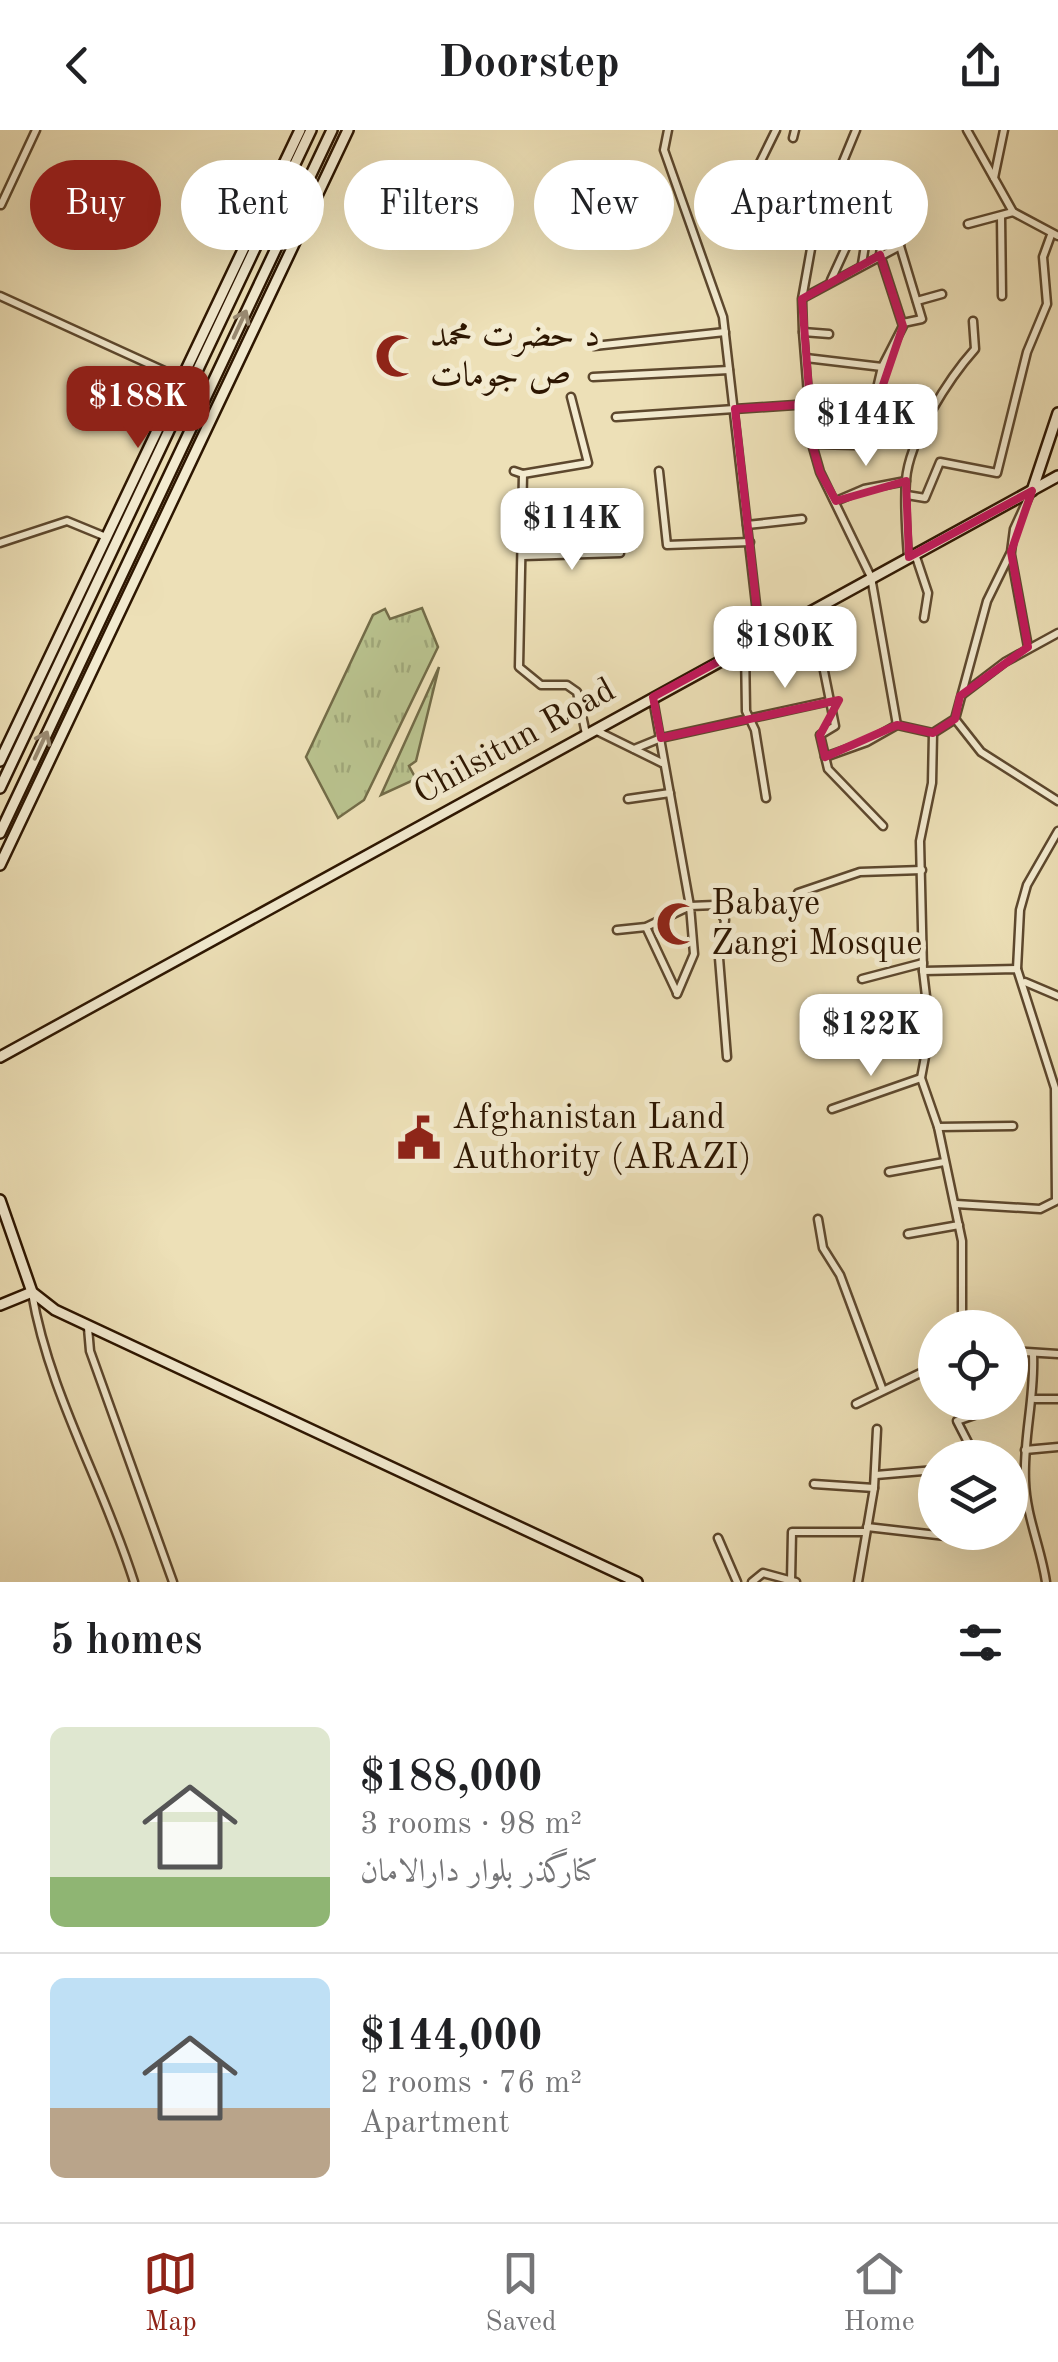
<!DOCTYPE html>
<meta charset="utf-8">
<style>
:root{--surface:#fff;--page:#f2f2f2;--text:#202124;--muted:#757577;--line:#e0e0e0;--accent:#8f2418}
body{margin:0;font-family:"Old Standard TT",Amiri,serif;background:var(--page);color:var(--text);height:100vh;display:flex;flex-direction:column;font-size:38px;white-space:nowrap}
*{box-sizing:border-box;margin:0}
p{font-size:32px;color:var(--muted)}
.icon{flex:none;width:55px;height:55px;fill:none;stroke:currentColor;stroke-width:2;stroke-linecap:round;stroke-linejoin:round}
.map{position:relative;height:1452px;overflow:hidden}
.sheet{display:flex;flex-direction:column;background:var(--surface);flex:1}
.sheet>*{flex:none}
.guide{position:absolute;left:30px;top:30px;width:1000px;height:90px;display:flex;gap:20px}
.tools{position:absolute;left:918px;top:1180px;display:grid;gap:20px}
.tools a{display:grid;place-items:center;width:110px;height:110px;border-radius:50%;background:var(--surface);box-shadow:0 10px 40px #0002;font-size:50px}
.price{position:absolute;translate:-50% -85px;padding:0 22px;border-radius:20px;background:#fff;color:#222;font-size:32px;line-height:65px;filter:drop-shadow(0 2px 5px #0008)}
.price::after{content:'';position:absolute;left:50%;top:60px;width:30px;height:22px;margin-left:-15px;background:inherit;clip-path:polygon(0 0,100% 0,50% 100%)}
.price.current{background:var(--accent);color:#fff}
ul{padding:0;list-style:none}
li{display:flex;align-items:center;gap:30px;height:250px;padding:0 50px}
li+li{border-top:2px solid var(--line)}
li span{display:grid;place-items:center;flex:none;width:280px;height:200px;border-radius:15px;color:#555}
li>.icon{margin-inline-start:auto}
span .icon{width:120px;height:120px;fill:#fffc;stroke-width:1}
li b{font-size:42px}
h2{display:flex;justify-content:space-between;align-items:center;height:120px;padding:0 50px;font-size:42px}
.pill{padding:0 35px;border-radius:45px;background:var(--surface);box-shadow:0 10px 40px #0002;font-size:35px;line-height:90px}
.pill.current{background:var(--accent);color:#fff}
header{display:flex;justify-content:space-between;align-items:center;height:130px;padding:0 50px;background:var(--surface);font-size:45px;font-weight:700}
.tab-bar{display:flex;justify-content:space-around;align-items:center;height:140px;border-top:2px solid var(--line);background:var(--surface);font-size:28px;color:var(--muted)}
.tab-bar a{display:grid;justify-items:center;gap:5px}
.tab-bar .current{color:var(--accent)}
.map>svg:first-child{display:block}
</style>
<header><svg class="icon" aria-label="back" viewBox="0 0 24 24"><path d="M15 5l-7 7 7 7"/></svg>Doorstep<svg class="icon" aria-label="share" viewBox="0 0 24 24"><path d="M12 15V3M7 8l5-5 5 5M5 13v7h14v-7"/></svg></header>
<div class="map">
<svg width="1058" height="1452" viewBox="0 0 1058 1452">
<defs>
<pattern id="park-tufts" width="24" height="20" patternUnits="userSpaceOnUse" patternTransform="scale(2.5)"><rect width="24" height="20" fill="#b9c28e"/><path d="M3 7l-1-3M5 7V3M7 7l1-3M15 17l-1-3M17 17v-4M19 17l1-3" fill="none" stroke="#9fa679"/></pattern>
</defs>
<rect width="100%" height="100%" fill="#ede0b7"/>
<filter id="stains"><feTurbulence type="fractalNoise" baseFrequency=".002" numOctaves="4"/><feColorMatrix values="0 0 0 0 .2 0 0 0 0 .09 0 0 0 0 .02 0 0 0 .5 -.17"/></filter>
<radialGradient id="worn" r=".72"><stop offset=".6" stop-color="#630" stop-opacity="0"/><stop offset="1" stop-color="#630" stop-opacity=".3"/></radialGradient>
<g fill="url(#park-tufts)" stroke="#736c48" stroke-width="2.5">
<path d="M422 478 438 517 364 670 338 688 306 627 373 485 385 479 390 489Z"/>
<path d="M439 537 416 631 409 636 416 649 381 665Z"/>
</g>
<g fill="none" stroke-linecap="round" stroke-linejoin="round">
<g stroke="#5d482e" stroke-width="11">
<g id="street">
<path d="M668 0 664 20 723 187 760 509"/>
<path d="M856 0 814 102 802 169 803 202 812 314 820 342 871 447 897 595"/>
<path d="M967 0 1013 82 1058 106"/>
<path d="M793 8 795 0"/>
<path d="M759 36 829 62"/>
<path d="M994 48 1004 0"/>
<path d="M750 53 776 0"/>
<path d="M903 68 900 116 922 189 903 193"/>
<path d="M1 75 36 0"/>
<path d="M1001 86 1002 166"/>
<path d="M968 94 1013 82"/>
<path d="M862 134 867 103"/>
<path d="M831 150 848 113"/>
<path d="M0 166 182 249"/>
<path d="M803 168 900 116"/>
<path d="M917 171 942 164"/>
<path d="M803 202 829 204"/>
<path d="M594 216 725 202"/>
<path d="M806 228 882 237"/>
<path d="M593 247 729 240"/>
<path d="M616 287 810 274"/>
<path d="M812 314 857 315 866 305 882 237 903 196 880 125 883 99"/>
<path d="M514 341 523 344 588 333 571 267"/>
<path d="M659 341 667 415 750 412"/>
<path d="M523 344 519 537 541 555H567L577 562 586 604"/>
<path d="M907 365 925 368 940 332 997 343 1027 222 1047 174 1043 127 1051 105"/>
<path d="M836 371 864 359 906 351"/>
<path d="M747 395 802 389"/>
<path d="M0 413 67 391 106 407"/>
<path d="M915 424 928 463 924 488"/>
<path d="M1011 425 1028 517"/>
<path d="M523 426 620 423"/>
<path d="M908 427C906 401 904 375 906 350 909 310 949 248 975 219L973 191"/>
<path d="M745 518 746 581 755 600 766 668"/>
<path d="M824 541 835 596 820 605 828 639 883 696"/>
<path d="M963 564 1005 532 1058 503"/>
<path d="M955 589 981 622 1058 671"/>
<path d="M597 601 662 633"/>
<path d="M933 603 932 653 920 711 923 841 930 900 921 948 938 997 962 1111V1198"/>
<path d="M634 619 661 608 830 571"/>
<path d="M825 627 867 612 897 595 933 603 955 589 987 471 1011 422 1014 399 1031 362"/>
<path d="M628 669 670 663"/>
<path d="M798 763 860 742 922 740"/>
<path d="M720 778 764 772"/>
<path d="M646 797 677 863"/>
<path d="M617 800 646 797 690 776 653 569"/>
<path d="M1017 839 1020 780 1027 755 1058 701"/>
<path d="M923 841 1017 839 1055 958 1056 1071 1040 1079 956 1074"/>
<path d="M862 849 923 833"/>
<path d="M1025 852 1058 866"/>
<path d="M677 864 694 824 690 776 715 775 725 790 719 828 727 927"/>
<path d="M832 979 921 948"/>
<path d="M938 997 1013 996"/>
<path d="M889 1042 944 1032"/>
<path d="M818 1089 823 1118 840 1145 882 1258"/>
<path d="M908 1104 959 1095"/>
<path d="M32 1163C49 1264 104 1355 134 1452"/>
<path d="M88 1198 90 1221 173 1452"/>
<path d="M1010 1221 1058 1224"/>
<path d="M1033 1225C1035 1268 1023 1308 1025 1351 1026 1386 1041 1418 1046 1452"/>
<path d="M1035 1269H1058"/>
<path d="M856 1274 935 1236"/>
<path d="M1025 1320 1058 1317"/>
<path d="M976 1328 957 1291 983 1282"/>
<path d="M876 1345 935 1340"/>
<path d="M814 1354 874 1358"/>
<path d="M867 1397 972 1409"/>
<path d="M718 1408 737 1452"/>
<path d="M791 1451 792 1402H866"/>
<path d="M752 1452 763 1443 796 1452"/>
<path d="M858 1452 874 1358 877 1299"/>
</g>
</g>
<g stroke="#2d1601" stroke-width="14">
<g id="secondary">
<path d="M1032 361 1058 283"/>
<path d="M0 631 300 0"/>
<path d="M0 658 311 0"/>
<path d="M0 703 332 0"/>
<path d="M0 735 348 0"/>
<path d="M0 927 1058 346"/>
<path d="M0 1070 32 1162 55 1180 637 1452"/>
<path d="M0 1175 32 1162"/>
</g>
</g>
<use href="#street" stroke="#f3ebd0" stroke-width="6"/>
<use href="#secondary" stroke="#f3ebd0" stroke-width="9"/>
</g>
<defs><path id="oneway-shaft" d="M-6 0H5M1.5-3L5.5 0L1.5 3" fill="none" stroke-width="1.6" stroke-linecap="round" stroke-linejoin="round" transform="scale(2.5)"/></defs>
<g stroke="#9a8b73">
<use href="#oneway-shaft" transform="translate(240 194) rotate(-65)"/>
<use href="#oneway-shaft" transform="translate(41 615) rotate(-65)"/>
</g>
<path fill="none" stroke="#c2185b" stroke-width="8" stroke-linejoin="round" d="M880 125 903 196 866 305 857 315 811 310 820 342 836 371 906 351 909 427 1032 361 1011 422 1028 517 960 566 955 589 933 603 897 595 825 627 820 605 839 570 661 608 653 567 760 509 735 279 810 274 802 169Z"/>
<defs>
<g id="mosque-bare" transform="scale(3.45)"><path d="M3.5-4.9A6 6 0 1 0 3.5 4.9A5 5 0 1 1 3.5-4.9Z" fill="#8f2418" stroke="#f3ebd0" stroke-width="2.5" paint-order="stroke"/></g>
<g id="civic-bare" transform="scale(3.45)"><path d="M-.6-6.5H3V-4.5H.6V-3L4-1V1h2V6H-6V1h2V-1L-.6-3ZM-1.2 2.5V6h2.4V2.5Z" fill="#8f2418" stroke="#f3ebd0" stroke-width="2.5" paint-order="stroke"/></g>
</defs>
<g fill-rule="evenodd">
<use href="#mosque-bare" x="397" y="226"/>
<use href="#mosque-bare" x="678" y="794"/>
<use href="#civic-bare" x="419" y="1008"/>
</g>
<g text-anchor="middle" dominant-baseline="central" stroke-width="10" stroke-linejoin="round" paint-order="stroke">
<g font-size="35" fill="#2d1601" stroke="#f3ebd0" text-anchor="start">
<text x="430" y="206">د حضرت محمد<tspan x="430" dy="40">ص جومات</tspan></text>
<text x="711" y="774">Babaye<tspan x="711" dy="40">Zangi Mosque</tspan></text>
<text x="452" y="988">Afghanistan Land<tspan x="452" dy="40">Authority (ARAZI)</tspan></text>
</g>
<g font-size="35" fill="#2d1601" stroke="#f3ebd0">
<text transform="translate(515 612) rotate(-29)">Chilsitun Road</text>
</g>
</g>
<rect width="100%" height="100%" filter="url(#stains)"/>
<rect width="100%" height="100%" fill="url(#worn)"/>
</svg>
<div class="tools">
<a><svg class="icon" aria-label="locate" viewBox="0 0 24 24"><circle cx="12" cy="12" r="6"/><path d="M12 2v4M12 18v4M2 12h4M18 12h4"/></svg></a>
<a><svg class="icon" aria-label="layers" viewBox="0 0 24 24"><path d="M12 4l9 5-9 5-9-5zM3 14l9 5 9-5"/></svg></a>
</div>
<b class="price current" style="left:138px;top:321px">$188K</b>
<b class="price" style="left:866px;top:339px">$144K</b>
<b class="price" style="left:572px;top:443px">$114K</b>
<b class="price" style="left:785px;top:561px">$180K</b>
<b class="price" style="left:871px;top:949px">$122K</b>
<div class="guide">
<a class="pill current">Buy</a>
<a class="pill">Rent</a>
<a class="pill">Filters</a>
<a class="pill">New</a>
<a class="pill">Apartment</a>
</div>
</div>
<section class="sheet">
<h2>5 homes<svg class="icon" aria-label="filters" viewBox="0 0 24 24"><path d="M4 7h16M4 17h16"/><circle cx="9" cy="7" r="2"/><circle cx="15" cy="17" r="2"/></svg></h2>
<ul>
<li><span style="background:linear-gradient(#dfe7d0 75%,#8fb573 0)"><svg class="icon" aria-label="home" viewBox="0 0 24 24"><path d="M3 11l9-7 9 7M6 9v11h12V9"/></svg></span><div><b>$188,000</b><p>3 rooms · 98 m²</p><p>کنارگذر بلوار دارالامان</p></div></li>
<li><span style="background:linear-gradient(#bfe0f5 65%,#b9a48a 0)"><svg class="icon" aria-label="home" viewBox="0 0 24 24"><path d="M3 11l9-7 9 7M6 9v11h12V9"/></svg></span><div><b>$144,000</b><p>2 rooms · 76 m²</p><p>Apartment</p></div></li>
</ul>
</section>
<nav class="tab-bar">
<a class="current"><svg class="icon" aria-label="map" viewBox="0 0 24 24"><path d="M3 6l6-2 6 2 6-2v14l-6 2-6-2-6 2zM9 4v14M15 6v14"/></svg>Map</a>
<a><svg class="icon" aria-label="saved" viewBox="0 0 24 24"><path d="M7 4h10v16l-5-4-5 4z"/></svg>Saved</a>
<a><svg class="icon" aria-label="home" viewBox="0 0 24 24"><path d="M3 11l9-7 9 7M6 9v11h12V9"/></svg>Home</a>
</nav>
